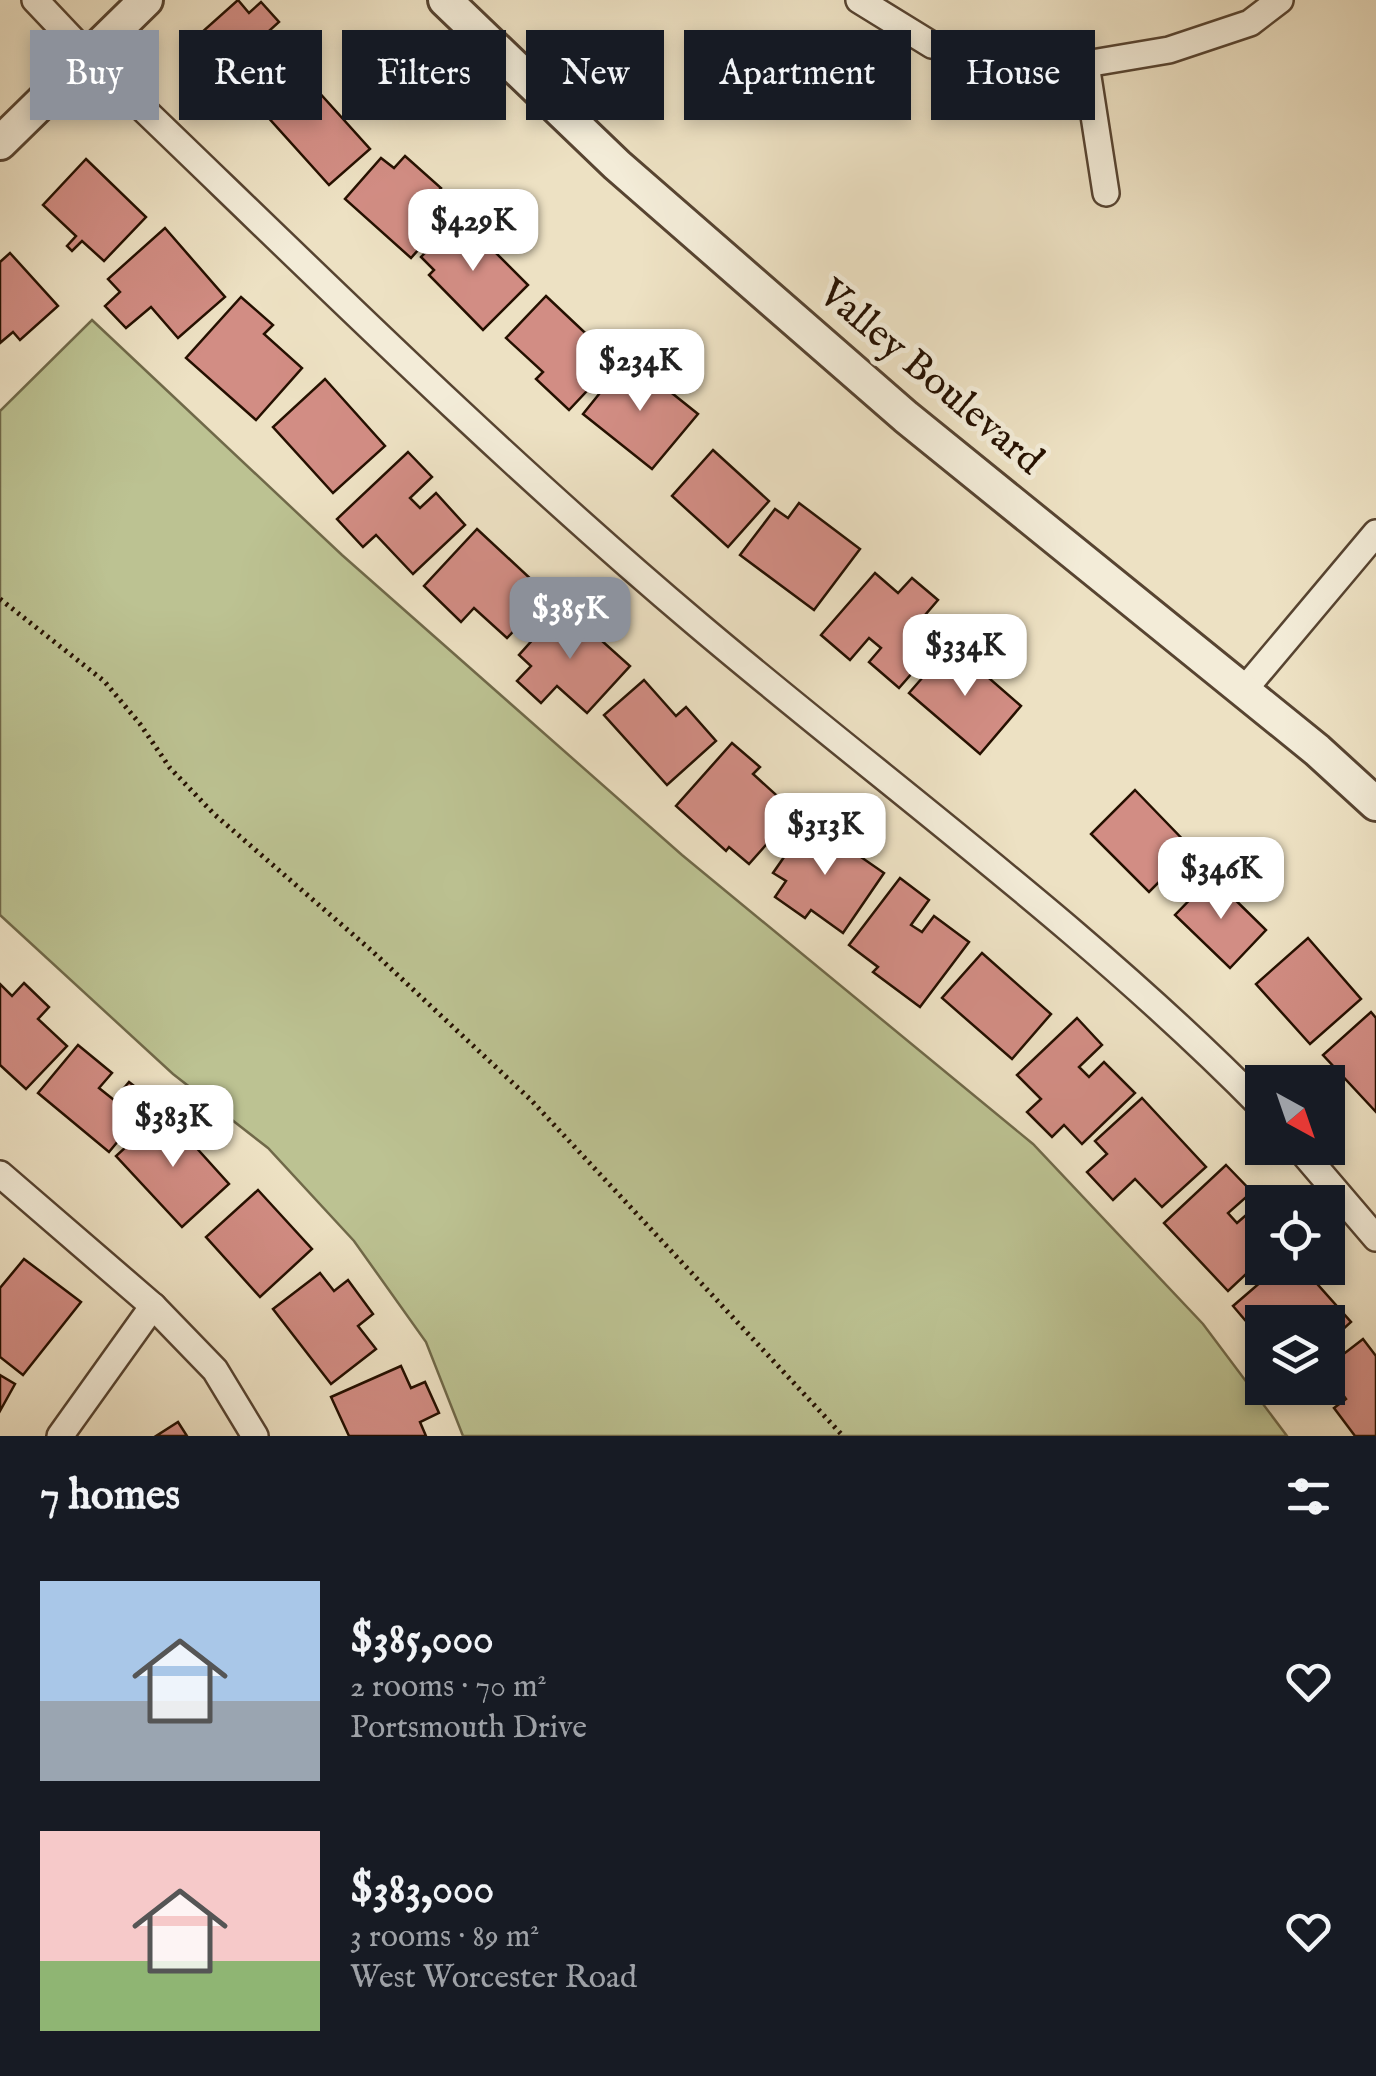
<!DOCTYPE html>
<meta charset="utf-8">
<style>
:root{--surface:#171b24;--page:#20242c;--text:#f1f3f6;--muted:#9ea1a6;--accent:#8c9099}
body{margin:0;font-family:"IM FELL English",serif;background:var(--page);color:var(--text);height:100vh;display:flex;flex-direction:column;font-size:38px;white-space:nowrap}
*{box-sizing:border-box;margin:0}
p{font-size:32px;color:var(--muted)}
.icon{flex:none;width:55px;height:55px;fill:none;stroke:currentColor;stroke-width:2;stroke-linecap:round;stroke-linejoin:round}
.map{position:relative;height:1436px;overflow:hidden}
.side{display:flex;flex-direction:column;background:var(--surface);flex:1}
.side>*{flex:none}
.guide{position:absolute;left:30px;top:30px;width:1318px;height:90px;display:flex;gap:20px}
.needle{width:65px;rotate:140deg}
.tools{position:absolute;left:1245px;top:1065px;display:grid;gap:20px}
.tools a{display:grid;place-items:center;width:100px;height:100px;border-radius:0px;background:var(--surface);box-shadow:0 5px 15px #0003;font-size:50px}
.price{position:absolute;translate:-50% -85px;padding:0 22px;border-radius:20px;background:#fff;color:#222;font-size:32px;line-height:65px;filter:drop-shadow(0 2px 5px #0008)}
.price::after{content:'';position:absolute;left:50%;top:60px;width:30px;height:22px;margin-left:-15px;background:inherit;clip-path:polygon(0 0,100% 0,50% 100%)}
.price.on{background:var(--accent);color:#fff}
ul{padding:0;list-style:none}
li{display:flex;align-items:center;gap:30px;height:250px;padding:0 40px}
li span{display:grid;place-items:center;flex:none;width:280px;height:200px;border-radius:0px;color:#555}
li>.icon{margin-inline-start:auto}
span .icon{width:120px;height:120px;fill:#fffc;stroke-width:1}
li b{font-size:42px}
h2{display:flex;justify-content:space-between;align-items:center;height:120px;padding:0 40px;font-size:42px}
.tag{padding:0 35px;border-radius:0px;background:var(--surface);box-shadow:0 5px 15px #0003;font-size:35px;line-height:90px}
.tag.on{background:var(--accent);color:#fff}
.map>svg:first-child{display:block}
</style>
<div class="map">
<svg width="1376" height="1436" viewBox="0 0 1376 1436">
<rect width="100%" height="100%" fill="#ede1c3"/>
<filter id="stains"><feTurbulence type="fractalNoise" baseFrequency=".002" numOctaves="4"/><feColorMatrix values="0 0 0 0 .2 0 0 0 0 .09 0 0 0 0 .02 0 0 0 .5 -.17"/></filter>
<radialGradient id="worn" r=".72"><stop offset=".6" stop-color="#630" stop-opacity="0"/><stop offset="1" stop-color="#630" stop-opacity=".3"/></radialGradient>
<path fill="#bcc292" stroke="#706949" stroke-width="2.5" d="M92 320 342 555 682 855 1033 1144 1203 1324 1287 1436H463L426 1342 354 1241 268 1148 173 1074 0 915V411Z"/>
<g fill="#d28d84" stroke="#251000" stroke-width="2.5">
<path d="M238 0 249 13 261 2 279 22 270 30 303 66 254 110 192 41Z"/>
<path d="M307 79 370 149 329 185 266 115Z"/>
<path d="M405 156 441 188 432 198 450 214 411 258 345 199 381 158 394 168Z"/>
<path d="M86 159 146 217 104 261 82 241 72 251 67 246 76 236 43 205Z"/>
<path d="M460 217 528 285 483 330 429 275 434 270 421 257Z"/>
<path d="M165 228 225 297 178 338 151 307 126 328 105 306 120 292 108 279Z"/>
<path d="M10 253 58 306 20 340 13 332 0 343V262Z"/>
<path d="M546 296 615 361 569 410 536 379 543 372 506 338Z"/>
<path d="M241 297 273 325 264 334 302 368 256 420 186 358Z"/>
<path d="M628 358 698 414 652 469 583 414Z"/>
<path d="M325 379 385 446 333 493 273 427Z"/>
<path d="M713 450 769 501 728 547 672 496Z"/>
<path d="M408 452 432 477 410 498 420 508 436 493 465 525 413 574 376 535 363 547 337 519Z"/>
<path d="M799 503 860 549 814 610 740 555 775 509 788 518Z"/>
<path d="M477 529 548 595 507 638 474 608 461 622 424 586Z"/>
<path d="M875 573 898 593 912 578 938 600 926 614 947 633 899 688 869 662 881 648 869 638 850 660 821 635Z"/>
<path d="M563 606 630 666 587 713 557 686 541 703 517 681 531 666 519 655Z"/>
<path d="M951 645 1021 706 980 754 909 693Z"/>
<path d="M644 680 676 716 686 707 716 741 667 785 604 715Z"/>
<path d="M732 743 760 767 753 774 795 812 749 864 729 847 726 851 676 806Z"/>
<path d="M1135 790 1192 849 1149 892 1091 834Z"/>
<path d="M809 821 884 873 843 933 811 910 805 918 775 897 786 881 773 873Z"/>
<path d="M1212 877 1266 930 1230 968 1175 915Z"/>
<path d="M900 878 929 900 911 925 922 932 934 916 969 942 920 1007 873 972 878 967 849 945Z"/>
<path d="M1308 938 1361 999 1310 1044 1256 984Z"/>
<path d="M982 953 1051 1014 1012 1059 942 998Z"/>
<path d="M24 983 49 1007 38 1019 67 1046 26 1089 0 1065V984L12 996Z"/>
<path d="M1371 1012 1376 1018V1112L1323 1055Z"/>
<path d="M1077 1018 1102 1045 1079 1067 1089 1077 1104 1062 1135 1093 1082 1144 1064 1125 1052 1137 1027 1112 1041 1099 1017 1075Z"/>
<path d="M78 1045 112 1073 99 1088 114 1100 129 1082 152 1100 109 1152 38 1093Z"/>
<path d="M1142 1098 1206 1167 1162 1207 1135 1179 1113 1200 1087 1172 1107 1154 1095 1141Z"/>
<path d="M164 1112 229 1184 182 1227 116 1156Z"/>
<path d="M1226 1165 1252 1192 1228 1213 1237 1223 1253 1209 1262 1220V1259L1228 1291 1164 1223Z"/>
<path d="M258 1190 312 1249 260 1297 206 1237Z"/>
<path d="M24 1259 81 1302 23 1375 0 1357V1288Z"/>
<path d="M1277 1268H1303L1351 1322 1328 1343V1322H1262V1340L1233 1306Z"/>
<path d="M320 1273 334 1291 348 1280 373 1314 358 1326 376 1349 331 1384 273 1309Z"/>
<path d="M1363 1339 1376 1356V1436H1355L1334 1408 1346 1399 1328 1374V1366Z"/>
<path d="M401 1366 411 1388 425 1382 439 1413 420 1422 426 1436H349L331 1397Z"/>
<path d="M0 1375 15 1384 0 1411Z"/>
<path d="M178 1422 187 1436H156Z"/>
</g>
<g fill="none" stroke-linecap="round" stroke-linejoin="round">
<g stroke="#574431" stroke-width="30">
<g id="minor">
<path d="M35 0 89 57C289 248 485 445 697 624 886 784 1088 930 1262 1107"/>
<path d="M859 0 932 45 1086 64 1169 50 1250 23 1280 0"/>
<path d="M1086 64 1106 193"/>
<path d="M1244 690 1376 533"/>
<path d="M1299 1148 1376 1238"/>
<path d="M0 1174 153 1306 215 1370 255 1436"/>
<path d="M60 1436 153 1306"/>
</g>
</g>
<g stroke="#574431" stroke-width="38">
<g id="tertiary">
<path d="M445 0 617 165 906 417 1317 750 1376 804"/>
<path d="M0 143 146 0"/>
</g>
</g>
<path stroke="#251000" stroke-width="5" stroke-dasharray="2.5 5" stroke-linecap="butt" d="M0 599 104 681 140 724 170 768 214 814 372 951 531 1100 843 1436"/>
<use href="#minor" stroke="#f3ecd8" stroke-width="25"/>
<use href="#tertiary" stroke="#f3ecd8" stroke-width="32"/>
</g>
<g text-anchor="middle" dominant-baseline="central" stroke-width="10" stroke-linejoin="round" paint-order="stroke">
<g font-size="40" fill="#251000" stroke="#f3ecd8">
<text transform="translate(930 378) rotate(40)">Valley Boulevard</text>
</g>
</g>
<rect width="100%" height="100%" filter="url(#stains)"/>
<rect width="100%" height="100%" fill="url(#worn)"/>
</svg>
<div class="tools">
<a><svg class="needle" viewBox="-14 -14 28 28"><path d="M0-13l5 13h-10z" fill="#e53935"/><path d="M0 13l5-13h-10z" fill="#9ea1a6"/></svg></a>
<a><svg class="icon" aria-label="locate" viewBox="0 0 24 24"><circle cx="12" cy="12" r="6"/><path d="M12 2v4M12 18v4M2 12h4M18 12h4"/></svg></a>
<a><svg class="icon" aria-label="layers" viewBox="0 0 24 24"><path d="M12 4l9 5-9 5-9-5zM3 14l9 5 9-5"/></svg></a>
</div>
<b class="price" style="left:473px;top:274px">$429K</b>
<b class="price" style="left:640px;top:414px">$234K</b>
<b class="price on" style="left:570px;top:662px">$385K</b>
<b class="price" style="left:965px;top:699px">$334K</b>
<b class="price" style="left:825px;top:878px">$313K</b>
<b class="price" style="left:1221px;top:922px">$346K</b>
<b class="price" style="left:173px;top:1170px">$383K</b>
<div class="guide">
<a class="tag on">Buy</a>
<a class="tag">Rent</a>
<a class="tag">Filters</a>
<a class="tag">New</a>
<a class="tag">Apartment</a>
<a class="tag">House</a>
</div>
</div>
<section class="side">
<h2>7 homes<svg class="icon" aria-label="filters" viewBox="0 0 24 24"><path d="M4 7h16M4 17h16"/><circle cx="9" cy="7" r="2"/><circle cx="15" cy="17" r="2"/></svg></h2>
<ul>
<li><span style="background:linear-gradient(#a9c7e8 60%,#9aa5b1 0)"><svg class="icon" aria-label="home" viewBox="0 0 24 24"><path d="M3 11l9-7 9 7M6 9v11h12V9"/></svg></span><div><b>$385,000</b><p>2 rooms · 70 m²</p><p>Portsmouth Drive</p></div><svg class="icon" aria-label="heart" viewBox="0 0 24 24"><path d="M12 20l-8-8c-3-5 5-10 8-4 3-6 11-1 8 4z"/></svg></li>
<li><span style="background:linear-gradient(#f6c9c9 65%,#8fb573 0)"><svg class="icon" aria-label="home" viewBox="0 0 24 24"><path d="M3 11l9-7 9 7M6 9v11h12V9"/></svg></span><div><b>$383,000</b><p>3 rooms · 89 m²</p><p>West Worcester Road</p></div><svg class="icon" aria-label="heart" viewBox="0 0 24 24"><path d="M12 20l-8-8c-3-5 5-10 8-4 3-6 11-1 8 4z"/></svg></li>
</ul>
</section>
